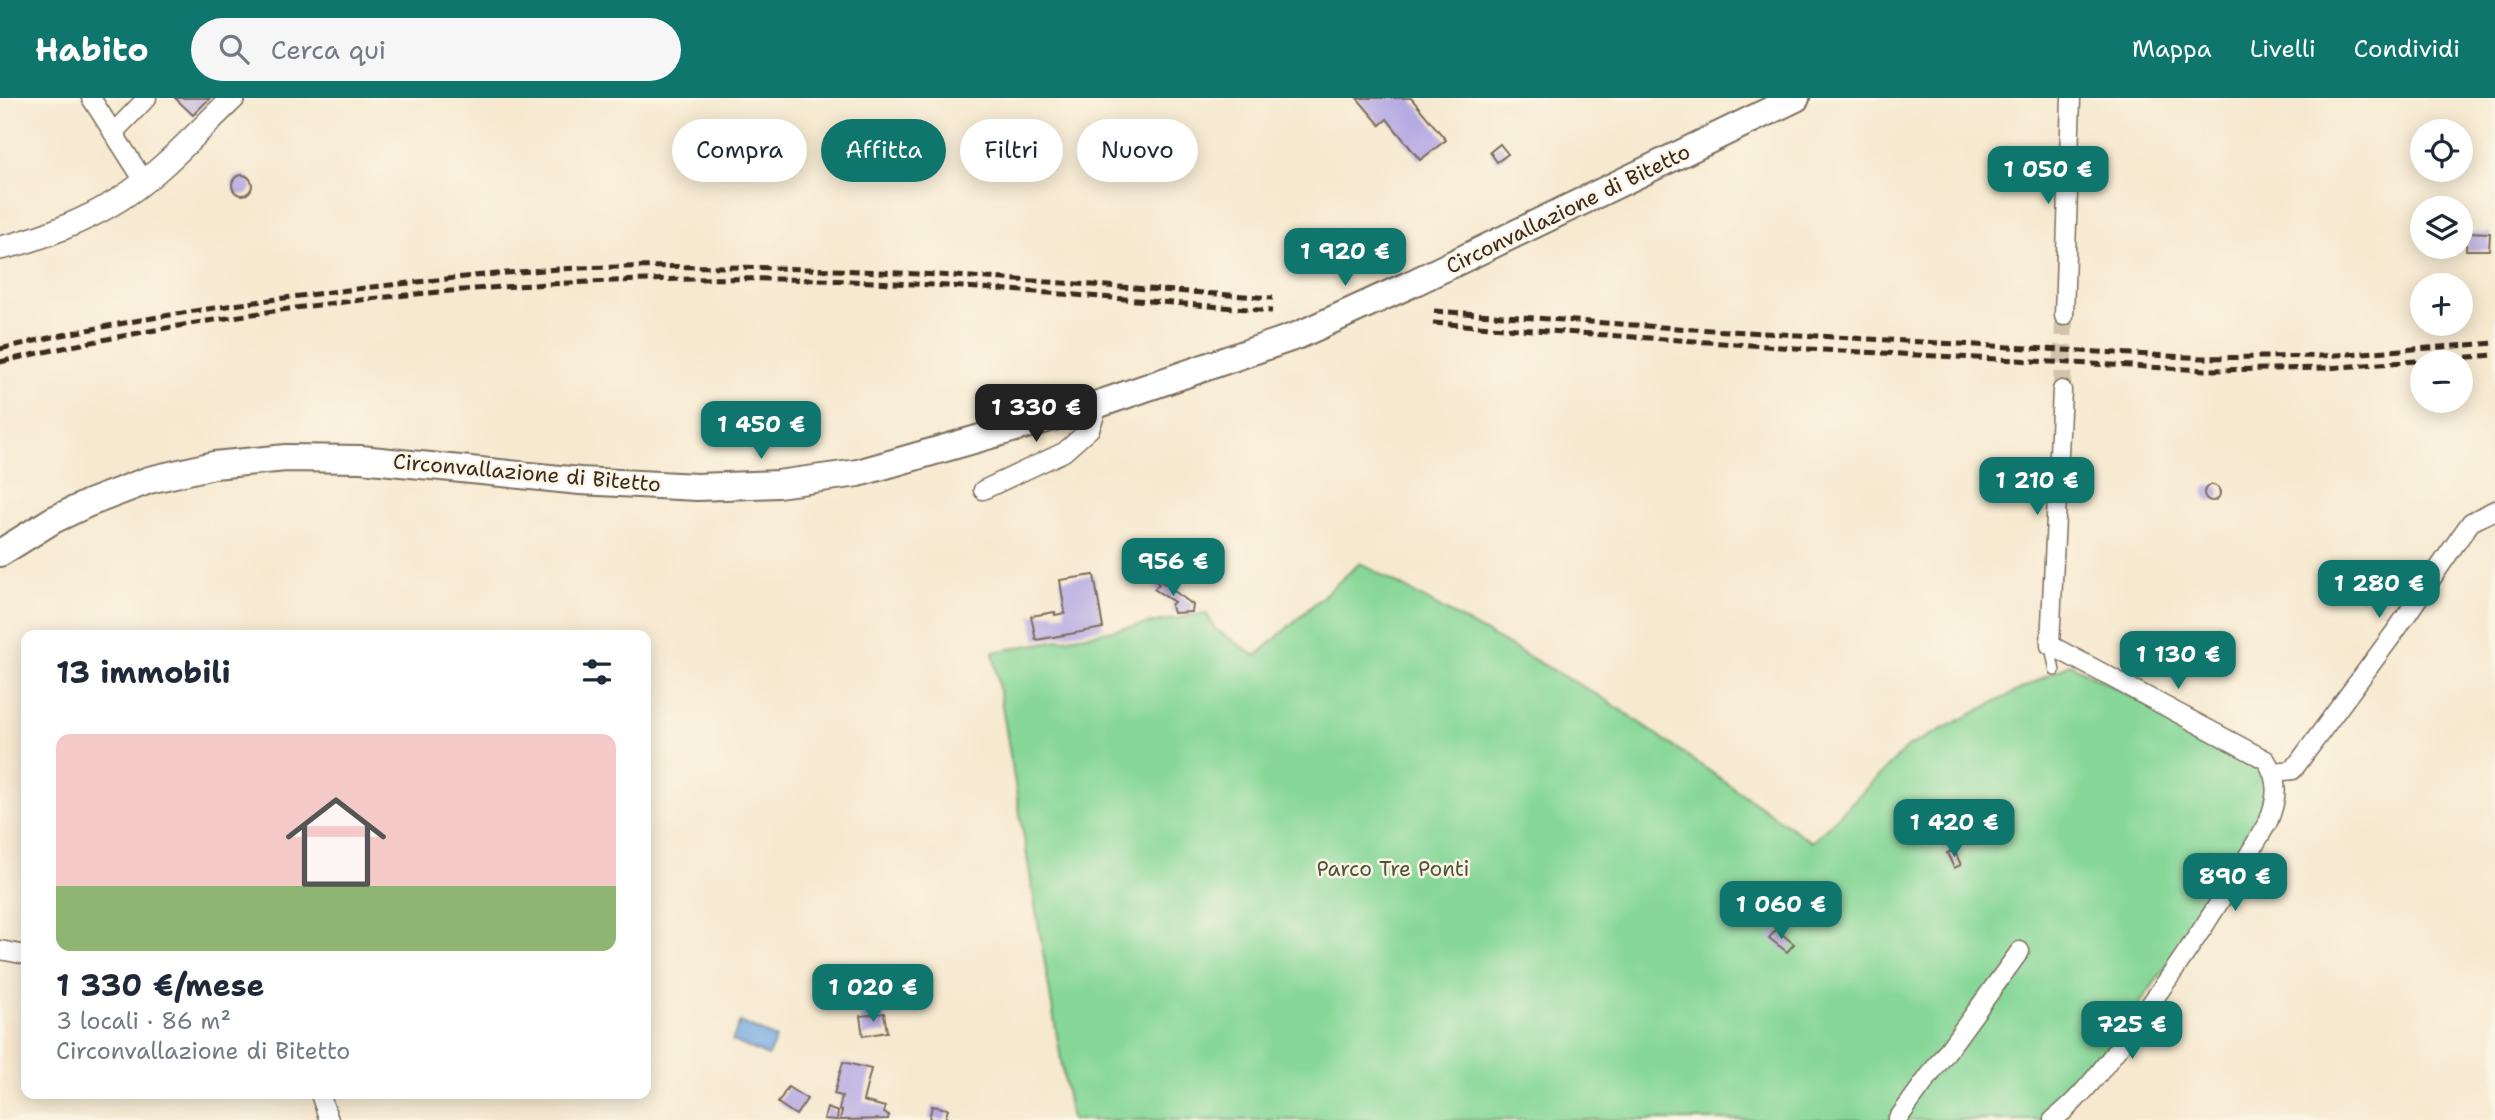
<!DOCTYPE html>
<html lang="it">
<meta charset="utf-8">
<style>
:root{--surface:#fff;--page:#f6f6f7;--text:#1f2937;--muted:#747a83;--accent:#0f766e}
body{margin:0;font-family:"Shantell Sans",sans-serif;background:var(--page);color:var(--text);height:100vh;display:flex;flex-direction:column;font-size:26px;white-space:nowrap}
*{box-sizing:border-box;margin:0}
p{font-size:23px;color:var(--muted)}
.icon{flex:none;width:38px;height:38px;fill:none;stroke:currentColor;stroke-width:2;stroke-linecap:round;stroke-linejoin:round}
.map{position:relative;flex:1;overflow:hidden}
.panel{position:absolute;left:21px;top:532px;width:630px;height:469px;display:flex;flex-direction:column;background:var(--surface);border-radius:14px;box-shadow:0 4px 18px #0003}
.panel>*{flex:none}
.banner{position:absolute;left:672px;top:21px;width:665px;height:63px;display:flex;gap:14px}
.controls{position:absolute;left:2410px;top:21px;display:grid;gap:14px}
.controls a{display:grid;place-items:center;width:63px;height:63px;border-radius:50%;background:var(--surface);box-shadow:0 4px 18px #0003;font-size:35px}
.price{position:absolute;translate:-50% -60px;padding:0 16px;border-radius:14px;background:var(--accent);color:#fff;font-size:23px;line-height:46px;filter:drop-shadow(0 2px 4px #0008)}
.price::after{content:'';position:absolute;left:50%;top:42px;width:21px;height:16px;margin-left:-10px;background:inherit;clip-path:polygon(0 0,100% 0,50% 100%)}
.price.active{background:#222;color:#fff}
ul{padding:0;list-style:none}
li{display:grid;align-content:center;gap:14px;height:371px;padding:0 35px}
li span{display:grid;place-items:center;height:217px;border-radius:14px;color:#555}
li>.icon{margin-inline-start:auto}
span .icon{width:126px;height:126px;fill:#fffc;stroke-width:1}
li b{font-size:30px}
h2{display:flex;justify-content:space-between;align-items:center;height:84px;padding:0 35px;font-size:30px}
.chip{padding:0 24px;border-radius:32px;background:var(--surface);box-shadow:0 4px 18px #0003;font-size:24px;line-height:63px}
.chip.active{background:var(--accent);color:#fff}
header{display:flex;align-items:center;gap:42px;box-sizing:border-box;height:98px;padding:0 35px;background:var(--accent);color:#fff}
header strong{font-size:33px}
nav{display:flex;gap:38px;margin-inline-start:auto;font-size:24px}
.search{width:490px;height:63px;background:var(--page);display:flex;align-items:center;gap:18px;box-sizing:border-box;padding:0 24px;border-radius:38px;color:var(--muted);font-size:26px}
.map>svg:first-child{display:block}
</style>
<header>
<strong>Habito</strong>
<div class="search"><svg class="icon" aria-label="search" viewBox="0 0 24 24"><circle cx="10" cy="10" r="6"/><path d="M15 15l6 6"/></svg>Cerca qui</div>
<nav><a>Mappa</a><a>Livelli</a><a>Condividi</a></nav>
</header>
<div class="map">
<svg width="2495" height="1022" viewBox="0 0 2495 1022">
<rect width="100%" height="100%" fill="#fcf5e5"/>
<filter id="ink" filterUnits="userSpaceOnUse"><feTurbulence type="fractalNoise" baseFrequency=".0143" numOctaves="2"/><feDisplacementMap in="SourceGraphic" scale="14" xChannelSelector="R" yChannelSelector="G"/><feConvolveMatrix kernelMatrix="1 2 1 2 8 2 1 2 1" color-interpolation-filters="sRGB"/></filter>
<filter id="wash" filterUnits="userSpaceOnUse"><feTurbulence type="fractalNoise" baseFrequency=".00686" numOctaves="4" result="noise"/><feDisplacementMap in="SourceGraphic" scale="28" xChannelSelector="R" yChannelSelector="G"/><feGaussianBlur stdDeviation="1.57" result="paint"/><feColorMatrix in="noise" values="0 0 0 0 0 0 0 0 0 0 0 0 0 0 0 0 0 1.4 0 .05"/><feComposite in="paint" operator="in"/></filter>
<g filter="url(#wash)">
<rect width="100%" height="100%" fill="#f6e9d0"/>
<path fill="#86d798" stroke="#60805b" stroke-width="2" d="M1360 465 1605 601 1812 744 1909 648 2070 566 2255 664 2267 685 2259 722 2165 870 2079 991 2042 1022H1071L993 554 1206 515 1215 531 1256 558Z"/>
<path fill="#72a8e0" stroke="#56697f" stroke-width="2" d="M740 924 776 940 768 958 732 943Z"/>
<g id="blocks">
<g fill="#b6aae3">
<path d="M175 0H210L193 17Z"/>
<path d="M1357 0H1411L1446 42 1420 62 1387 21 1380 27Z"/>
<path d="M1500 46 1508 56 1497 64 1490 54Z"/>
<circle cx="242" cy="87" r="10"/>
<path d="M2467 134 2490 135 2489 152H2466Z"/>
<circle cx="2212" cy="395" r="8"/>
<path d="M1148 474 1193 507 1192 514 1173 515 1171 507 1174 504 1154 491 1159 486 1147 476Z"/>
<path d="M1094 477 1103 530 1036 542 1031 518 1055 514V517L1065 515 1060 482Z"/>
<path d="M1954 752 1961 767 1954 770 1947 755Z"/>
<path d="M1776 831 1794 846 1787 854 1769 840Z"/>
<path d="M884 915 887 934 863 938 860 918Z"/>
<path d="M843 964 871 971 863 1003 885 1009 884 1015 889 1017 888 1021 840 1022 842 1013 839 1012 842 998 834 996Z"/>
<path d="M788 989 807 1001 796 1017 778 1005Z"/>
<path d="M932 1008 948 1011 945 1022 929 1021Z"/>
<path d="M827 1010 838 1014 837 1022 824 1021Z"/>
</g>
</g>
</g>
<g filter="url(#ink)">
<use href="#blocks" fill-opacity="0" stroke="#7c6d5c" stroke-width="2"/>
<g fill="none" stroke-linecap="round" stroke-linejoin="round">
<path stroke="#d1c3ac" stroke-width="18" stroke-dasharray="18 9" stroke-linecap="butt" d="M2062 292 2064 218"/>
<g stroke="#7c6d5c" stroke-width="12">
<path id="service" d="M2050 549 2055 573"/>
</g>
<g stroke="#7c6d5c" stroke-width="21">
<g id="minor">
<path d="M91 0 144 83"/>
<path d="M113 35 147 0"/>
<path d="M2064 218 2071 0"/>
<path d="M983 392 1064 354 1090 331 1099 306"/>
<path d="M2274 674 2293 672 2397 531 2458 442 2471 424 2495 412"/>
<path d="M0 852 26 857"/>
<path d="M320 996 329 1022"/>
<path d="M1897 1022 2020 853"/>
<path d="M2053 1022C2084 998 2107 965 2130 934 2180 867 2226 797 2268 724 2277 702 2280 683 2266 662L2050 547 2062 292"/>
</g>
</g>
<g stroke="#7c6d5c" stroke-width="26">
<path id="tertiary" d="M0 150C36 143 89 121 120 101 161 75 198 33 233 0"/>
</g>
<g stroke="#7c6d5c" stroke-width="30">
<g id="secondary">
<path d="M1411 186 1796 0"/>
<path d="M0 455 53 422 89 405 149 382 214 367 286 360 361 361 580 383 697 389 778 386 858 375 1099 306 1299 237"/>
</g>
</g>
<use href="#service" stroke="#fff" stroke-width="9"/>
<use href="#minor" stroke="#fff" stroke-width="18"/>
<use href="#tertiary" stroke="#fff" stroke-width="23"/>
<use href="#secondary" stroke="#fff" stroke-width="26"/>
<g stroke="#3b2a1e" stroke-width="5" stroke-dasharray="10 5" stroke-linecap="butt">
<path d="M1434 213 1676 230 2204 260 2322 258 2495 245"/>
<path d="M1433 225 1823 252 2206 272 2327 270 2495 257"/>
<path d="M0 251C125 221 253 203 381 188 447 181 513 173 579 170 811 163 1042 184 1273 200"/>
<path d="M0 264C227 211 462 184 694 181 887 178 1080 198 1272 213"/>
</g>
<g stroke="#7c6d5c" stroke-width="30" stroke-linecap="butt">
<path id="secondary-bridge" d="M1299 237 1411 186"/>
</g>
<use href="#secondary-bridge" stroke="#fff" stroke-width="26"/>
</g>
</g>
<g text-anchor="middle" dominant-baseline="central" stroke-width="5" stroke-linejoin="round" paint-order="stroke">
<g font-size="21" fill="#3b2a1e" stroke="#fcf5e5">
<text transform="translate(1568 111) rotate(-26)">Circonvallazione di Bitetto</text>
<text transform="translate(527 375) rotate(5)">Circonvallazione di Bitetto</text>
</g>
<g font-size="21" fill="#4e553c" stroke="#fcf5e5">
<text x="1393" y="771">Parco Tre Ponti</text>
</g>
</g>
</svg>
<div class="controls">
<a><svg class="icon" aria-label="locate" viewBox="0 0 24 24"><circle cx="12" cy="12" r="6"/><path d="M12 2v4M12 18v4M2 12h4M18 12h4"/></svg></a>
<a><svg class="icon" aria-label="layers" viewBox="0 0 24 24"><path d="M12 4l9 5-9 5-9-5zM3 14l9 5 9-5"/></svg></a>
<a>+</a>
<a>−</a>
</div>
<b class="price" style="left:2048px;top:108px">1 050 €</b>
<b class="price" style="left:1345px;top:190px">1 920 €</b>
<b class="price active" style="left:1036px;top:346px">1 330 €</b>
<b class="price" style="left:761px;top:363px">1 450 €</b>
<b class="price" style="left:2037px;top:419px">1 210 €</b>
<b class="price" style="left:1173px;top:500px">956 €</b>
<b class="price" style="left:2379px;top:522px">1 280 €</b>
<b class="price" style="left:2178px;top:593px">1 130 €</b>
<b class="price" style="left:1954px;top:761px">1 420 €</b>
<b class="price" style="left:2235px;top:815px">890 €</b>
<b class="price" style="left:1781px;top:843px">1 060 €</b>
<b class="price" style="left:873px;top:926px">1 020 €</b>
<b class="price" style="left:2132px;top:963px">725 €</b>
<div class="banner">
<a class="chip">Compra</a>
<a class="chip active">Affitta</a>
<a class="chip">Filtri</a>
<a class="chip">Nuovo</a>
</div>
<section class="panel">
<h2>13 immobili<svg class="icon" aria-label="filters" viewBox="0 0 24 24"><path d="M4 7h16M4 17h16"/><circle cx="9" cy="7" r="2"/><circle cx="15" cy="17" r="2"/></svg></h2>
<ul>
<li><span style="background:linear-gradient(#f6c9c9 70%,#8fb573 0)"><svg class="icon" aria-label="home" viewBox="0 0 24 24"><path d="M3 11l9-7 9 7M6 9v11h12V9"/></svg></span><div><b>1 330 €/mese</b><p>3 locali · 86 m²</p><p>Circonvallazione di Bitetto</p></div></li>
</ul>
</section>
</div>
